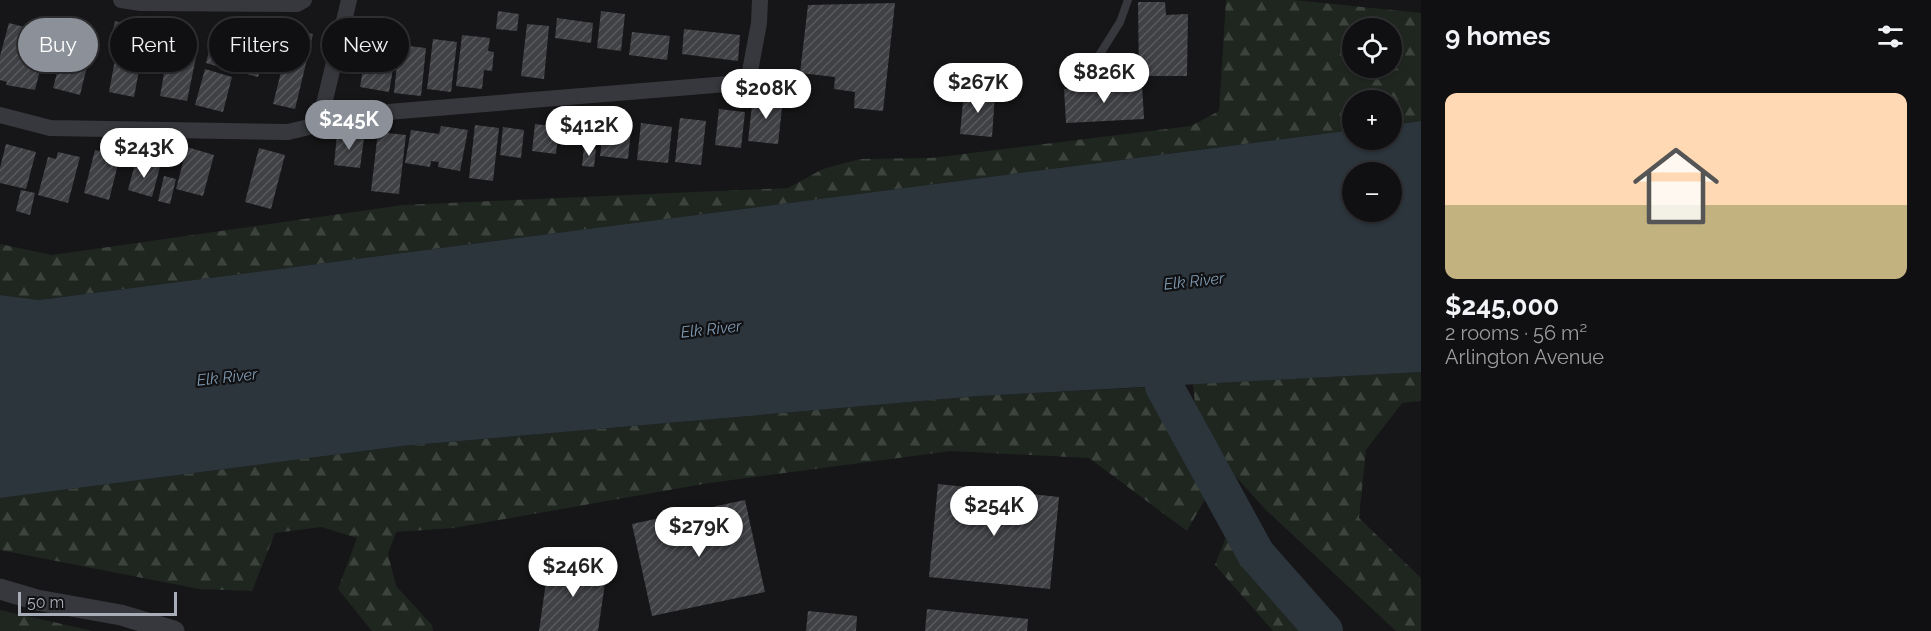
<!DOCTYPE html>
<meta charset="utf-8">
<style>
:root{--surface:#101012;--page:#19191b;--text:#f1f3f6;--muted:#9c9d9f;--line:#303032;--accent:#8c9099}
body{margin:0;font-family:Raleway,sans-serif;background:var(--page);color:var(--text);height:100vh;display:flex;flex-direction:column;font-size:22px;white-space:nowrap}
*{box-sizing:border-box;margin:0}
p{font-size:20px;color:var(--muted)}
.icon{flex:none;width:33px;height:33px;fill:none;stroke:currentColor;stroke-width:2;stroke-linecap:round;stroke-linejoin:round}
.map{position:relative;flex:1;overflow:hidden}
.drawer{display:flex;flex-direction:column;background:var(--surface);width:510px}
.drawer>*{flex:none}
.hud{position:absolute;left:18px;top:18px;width:570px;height:54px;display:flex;gap:12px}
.buttons{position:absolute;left:1342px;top:18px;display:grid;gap:12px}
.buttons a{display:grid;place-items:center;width:60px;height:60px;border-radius:50%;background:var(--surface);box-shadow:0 2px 4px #0004,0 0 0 2px var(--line);font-size:30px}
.scale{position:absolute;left:18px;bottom:15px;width:159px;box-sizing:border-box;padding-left:6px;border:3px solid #a8adb8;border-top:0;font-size:16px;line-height:21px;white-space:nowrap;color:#a8adb8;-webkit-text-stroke:4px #111113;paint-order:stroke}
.price{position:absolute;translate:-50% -51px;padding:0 14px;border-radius:21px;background:#fff;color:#222;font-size:20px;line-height:39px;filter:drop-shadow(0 2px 3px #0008)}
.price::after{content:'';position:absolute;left:50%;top:36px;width:18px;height:14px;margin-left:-9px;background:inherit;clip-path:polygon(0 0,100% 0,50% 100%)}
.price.current{background:var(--accent);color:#fff}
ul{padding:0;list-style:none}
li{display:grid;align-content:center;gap:12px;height:318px;padding:0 24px}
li+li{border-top:2px solid var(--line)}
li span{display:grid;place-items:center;height:186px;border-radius:12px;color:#555}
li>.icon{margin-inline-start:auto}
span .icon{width:108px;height:108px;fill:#fffc;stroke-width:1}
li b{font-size:26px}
h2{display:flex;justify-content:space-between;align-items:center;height:72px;padding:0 24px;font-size:26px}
.chip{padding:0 21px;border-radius:27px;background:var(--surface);box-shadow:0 2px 4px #0004,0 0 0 2px var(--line);font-size:21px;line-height:54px}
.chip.current{background:var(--accent);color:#fff}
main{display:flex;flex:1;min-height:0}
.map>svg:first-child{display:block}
</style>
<main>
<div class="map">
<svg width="1421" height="631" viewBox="0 0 1421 631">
<defs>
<pattern id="forest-firs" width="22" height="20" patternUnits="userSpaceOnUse" patternTransform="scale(1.5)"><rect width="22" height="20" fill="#1e261f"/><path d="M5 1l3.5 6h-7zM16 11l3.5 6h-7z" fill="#3c433d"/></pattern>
<pattern id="building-hatch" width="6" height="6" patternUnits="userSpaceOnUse" patternTransform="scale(1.5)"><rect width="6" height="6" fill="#404145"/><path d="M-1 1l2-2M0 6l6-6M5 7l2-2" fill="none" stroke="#595a5e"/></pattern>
</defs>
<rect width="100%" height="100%" fill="#161618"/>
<g fill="url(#forest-firs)" fill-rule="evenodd">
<path d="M1226 0H1294L1421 13V121L1392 125V100H1353V130L39 300 0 295V244L52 255 403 205 788 188 823 169 860 159 931 158 1191 126 1219 111ZM1353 28H1392V68H1353Z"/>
<path d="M1421 372V401L1402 403 1366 450 1359 518 1421 578V631H1396L1266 510 1198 435 1193 384Z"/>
<path d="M1153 387 1209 492 1187 531 1089 458 951 451 709 483 454 528 396 532 388 554 396 586 432 625 433 631H372L338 589 357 538 321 527 275 533 252 591 199 589 0 550V498L402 446 979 396Z"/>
<path d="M1231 524 1293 616 1311 631H1273L1215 565Z"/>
<path d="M0 610 93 631H0Z"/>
</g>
<path fill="#2c353c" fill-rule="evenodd" d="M1421 121V372L979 396 402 446 0 498V295L39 300 1353 130V140H1392V125ZM1353 172H1392V212H1353Z"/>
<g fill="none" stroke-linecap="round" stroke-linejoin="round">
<path stroke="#2c353c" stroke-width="38" d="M1164 386 1256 554 1324 631"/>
</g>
<g fill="url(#building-hatch)">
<path d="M1138 2H1165L1166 15 1188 14 1187 76H1139Z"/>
<path d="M895 3 883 111 854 108 855 92 834 89 835 77 800 73 808 5Z"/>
<path d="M498 11 519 14 517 31 496 29Z"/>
<path d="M601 11 625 14 621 51 597 48Z"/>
<path d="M557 18 593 23 591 43 555 38Z"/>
<path d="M115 21 127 24 123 42 111 40Z"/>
<path d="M9 23 43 32 35 64 41 66 35 90 6 85 7 82 0 80V56Z"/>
<path d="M527 24 549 26 544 79 521 76Z"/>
<path d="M279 25 313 34 295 109 273 104 286 52 273 49Z"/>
<path d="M215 28 232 32 223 68 206 63Z"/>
<path d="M684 29 740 35 738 61 682 54Z"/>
<path d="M632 32 670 36 667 60 629 55Z"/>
<path d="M462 35 490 38 488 51 494 52 492 71 484 70 482 89 456 86Z"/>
<path d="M433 39 457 42 451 92 427 89Z"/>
<path d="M368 40 397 45 389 92 360 87Z"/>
<path d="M237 42 266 50 258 77 229 69Z"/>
<path d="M65 43 91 50 80 95 53 88Z"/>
<path d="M118 44 143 49 134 97 109 92Z"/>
<path d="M399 45 426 48 421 96 394 93Z"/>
<path d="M168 51 196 57 187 101 160 96Z"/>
<path d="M205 69 232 77 223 112 195 105Z"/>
<path d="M1142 84 1144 119 1066 123 1064 89Z"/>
<path d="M964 91 995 94 992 137 960 134Z"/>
<path d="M753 96 783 99 778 144 748 141Z"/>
<path d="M719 109 745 112 741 148 715 145Z"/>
<path d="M605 118 632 121 628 159 600 156Z"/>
<path d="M680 118 706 121 701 165 675 162Z"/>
<path d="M641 123 672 127 668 163 637 160Z"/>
<path d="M535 124 559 127 556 154 532 151Z"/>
<path d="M475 125 499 128 493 181 469 178Z"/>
<path d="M441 126 468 130 460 171 438 167 439 162 431 161 430 167 405 163 411 130 439 134Z"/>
<path d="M503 127 524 130 521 158 500 155Z"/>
<path d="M378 132 406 135 399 194 371 191Z"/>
<path d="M337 135 364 138 360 168 334 165Z"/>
<path d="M6 144 36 152 26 189 0 183V168Z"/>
<path d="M187 147 214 155 203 196 176 189Z"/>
<path d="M584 147 596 149 594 167 582 166Z"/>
<path d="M259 148 285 155 271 209 245 202Z"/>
<path d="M95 150 120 156 109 200 84 193Z"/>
<path d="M58 152 80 157 68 203 38 195 48 157 56 159Z"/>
<path d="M136 160 160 167 152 197 128 190Z"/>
<path d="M164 176 176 179 170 204 158 201Z"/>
<path d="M21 190 35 193 30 215 16 211Z"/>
<path d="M938 484 1059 497 1050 589 929 577Z"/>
<path d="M745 500 765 592 652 616 632 524Z"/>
<path d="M549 561 607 569 598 631H539Z"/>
<path d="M927 609 1028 619 1027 631H925Z"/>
<path d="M808 611 857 616 856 631H806Z"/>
</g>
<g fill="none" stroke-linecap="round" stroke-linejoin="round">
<path stroke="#37383d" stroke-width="8" d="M1088 73 1120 22 1128 0"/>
<g stroke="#37383d" stroke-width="16">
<path d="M121 0 141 3 297 4 304 0"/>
<path d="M748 82 759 23 760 0"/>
<path d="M0 115 50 128 288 132 364 114 775 80"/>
<path d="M319 125 349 0"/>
</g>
<path stroke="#37383d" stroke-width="21" d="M0 589 37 600 121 615 174 631"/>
</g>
<g text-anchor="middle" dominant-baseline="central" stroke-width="4.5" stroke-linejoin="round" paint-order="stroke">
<g font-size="16" font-style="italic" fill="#7f9bb3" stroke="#111113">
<text transform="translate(1194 281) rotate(-6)">Elk River</text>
<text transform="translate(711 329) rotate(-6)">Elk River</text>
<text transform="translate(227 377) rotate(-6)">Elk River</text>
</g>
</g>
</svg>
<div class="buttons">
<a><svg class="icon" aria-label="locate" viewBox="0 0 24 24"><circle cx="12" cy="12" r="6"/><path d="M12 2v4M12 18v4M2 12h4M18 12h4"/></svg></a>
<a>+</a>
<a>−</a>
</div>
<div class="scale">50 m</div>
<b class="price" style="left:1104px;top:104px">$826K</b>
<b class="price" style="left:978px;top:114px">$267K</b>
<b class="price" style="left:766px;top:120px">$208K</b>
<b class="price current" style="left:349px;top:151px">$245K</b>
<b class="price" style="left:589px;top:157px">$412K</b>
<b class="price" style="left:144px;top:179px">$243K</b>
<b class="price" style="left:994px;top:537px">$254K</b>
<b class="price" style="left:699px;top:558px">$279K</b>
<b class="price" style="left:573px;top:598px">$246K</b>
<div class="hud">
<a class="chip current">Buy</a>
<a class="chip">Rent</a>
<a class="chip">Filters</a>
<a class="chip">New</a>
</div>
</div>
<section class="drawer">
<h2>9 homes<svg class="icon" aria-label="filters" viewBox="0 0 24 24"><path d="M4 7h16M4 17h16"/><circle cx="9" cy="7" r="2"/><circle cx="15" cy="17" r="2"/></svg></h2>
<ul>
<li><span style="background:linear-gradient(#ffd9b3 60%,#c2b280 0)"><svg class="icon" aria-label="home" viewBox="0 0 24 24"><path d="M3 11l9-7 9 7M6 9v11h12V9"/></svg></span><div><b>$245,000</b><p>2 rooms · 56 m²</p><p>Arlington Avenue</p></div></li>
</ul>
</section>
</main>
